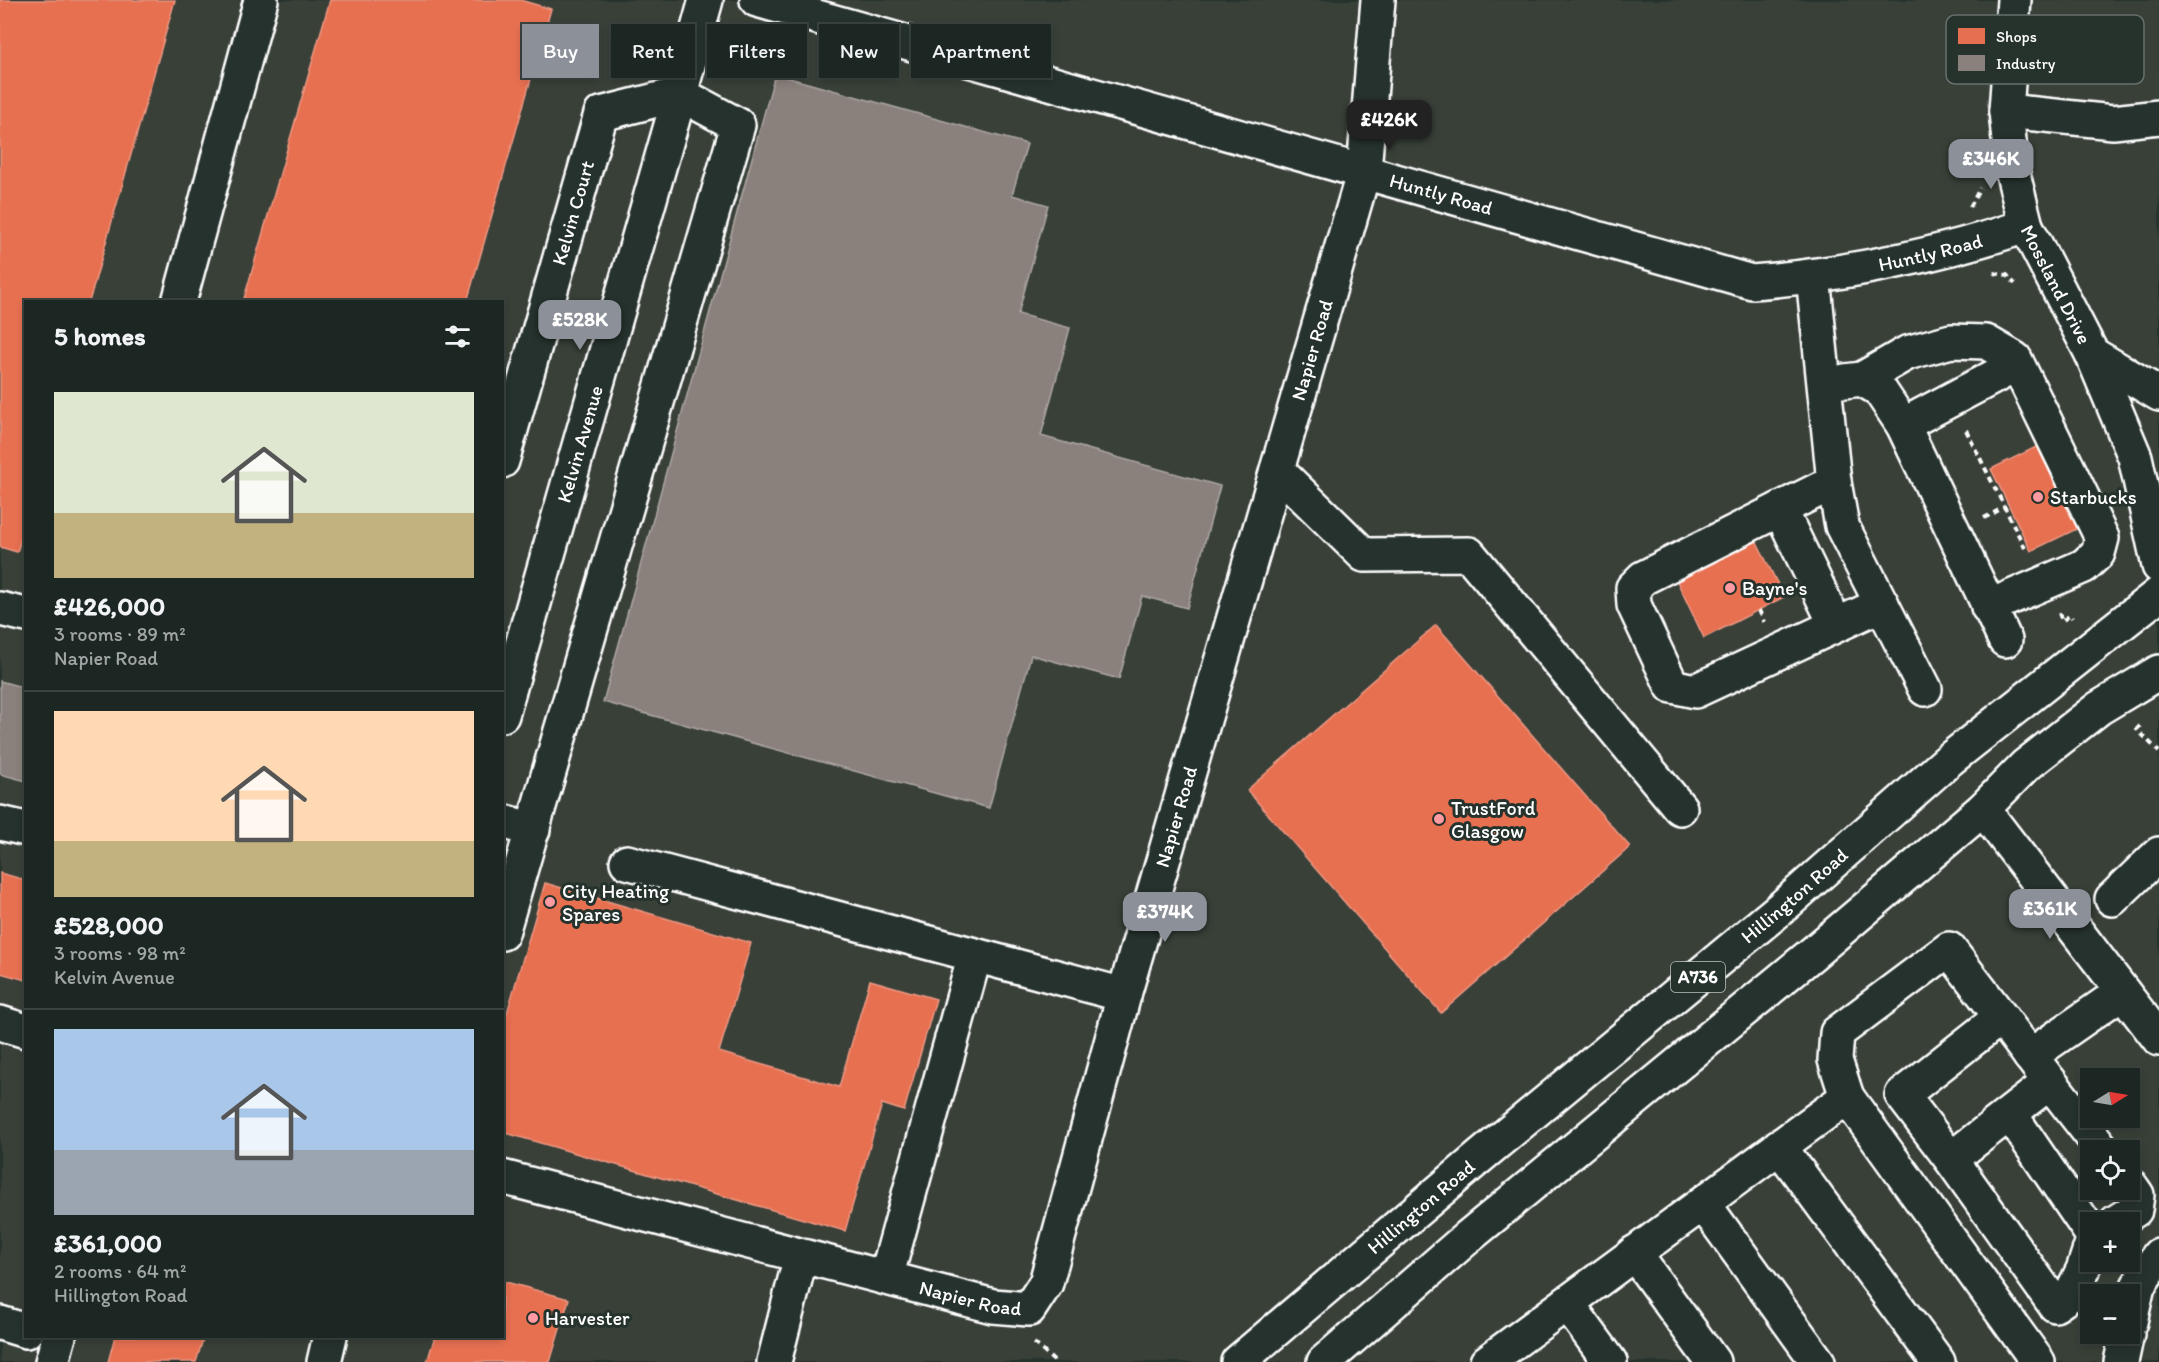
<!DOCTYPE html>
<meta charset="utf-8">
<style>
:root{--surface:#1c2622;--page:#29322f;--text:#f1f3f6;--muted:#a0a5a5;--line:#3a4340;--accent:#8c9099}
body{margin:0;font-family:Itim,sans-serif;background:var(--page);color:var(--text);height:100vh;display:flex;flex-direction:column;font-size:22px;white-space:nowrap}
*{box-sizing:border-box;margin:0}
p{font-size:20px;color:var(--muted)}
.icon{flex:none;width:33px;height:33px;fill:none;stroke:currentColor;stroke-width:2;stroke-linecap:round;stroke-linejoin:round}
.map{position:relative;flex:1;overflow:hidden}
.panel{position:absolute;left:24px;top:300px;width:480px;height:1038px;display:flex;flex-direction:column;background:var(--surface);border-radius:0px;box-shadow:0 3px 9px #0003,0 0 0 2px var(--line)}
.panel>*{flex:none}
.banner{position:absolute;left:522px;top:24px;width:570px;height:54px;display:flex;gap:12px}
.needle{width:39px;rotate:79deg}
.tools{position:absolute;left:2080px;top:1068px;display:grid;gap:12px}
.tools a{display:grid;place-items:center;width:60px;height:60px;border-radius:0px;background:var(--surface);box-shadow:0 3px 9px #0003,0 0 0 2px var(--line);font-size:30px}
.price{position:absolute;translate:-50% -51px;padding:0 14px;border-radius:12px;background:var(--accent);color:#fff;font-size:20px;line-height:39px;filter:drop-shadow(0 2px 3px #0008)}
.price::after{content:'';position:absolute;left:50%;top:36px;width:18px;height:14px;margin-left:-9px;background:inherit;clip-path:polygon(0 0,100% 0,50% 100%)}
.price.selected{background:#222;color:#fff}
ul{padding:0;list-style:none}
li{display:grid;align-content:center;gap:12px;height:318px;padding:0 30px}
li+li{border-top:2px solid var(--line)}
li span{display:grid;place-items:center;height:186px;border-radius:0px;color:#555}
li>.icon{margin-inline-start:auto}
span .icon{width:108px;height:108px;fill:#fffc;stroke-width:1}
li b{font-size:26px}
h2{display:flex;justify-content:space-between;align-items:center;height:72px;padding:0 30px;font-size:26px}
.tag{padding:0 21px;border-radius:0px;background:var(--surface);box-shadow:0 3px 9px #0003,0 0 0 2px var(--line);font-size:21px;line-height:54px}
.tag.selected{background:var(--accent);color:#fff}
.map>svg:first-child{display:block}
</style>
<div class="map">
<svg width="2159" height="1362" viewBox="0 0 2159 1362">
<rect width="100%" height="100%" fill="#26332d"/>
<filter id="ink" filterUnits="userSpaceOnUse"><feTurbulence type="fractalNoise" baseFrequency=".0167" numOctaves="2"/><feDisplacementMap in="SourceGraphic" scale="12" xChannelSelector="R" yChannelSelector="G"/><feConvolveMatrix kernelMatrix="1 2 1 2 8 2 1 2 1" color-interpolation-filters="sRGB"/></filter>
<g filter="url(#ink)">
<path fill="#393f38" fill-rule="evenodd" d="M0 0H2159V1362H0ZM26 302H502V1336H26ZM2091 1078H2130V1118H2091ZM2091 1150H2130V1190H2091ZM2091 1222H2130V1262H2091ZM2091 1294H2130V1334H2091Z"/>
<g fill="#e76f51" stroke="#ee9a85" stroke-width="1.5">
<path d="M0 0H175L89 302H26V523L17 552 0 547Z"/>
<path d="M330 0H520L551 9 467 302H243Z"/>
<path d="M2044 443 2085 525 2031 551 1991 469Z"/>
<path d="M1755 538 1784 597 1704 638 1676 579Z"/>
<path d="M1436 625 1630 847 1441 1013 1247 790Z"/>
<path d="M0 873 26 880V980L0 973Z"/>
<path d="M545 883 751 943 719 1052 839 1087 870 980 936 999 904 1111 882 1104 845 1231 502 1132V1030Z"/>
<path d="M502 1281 569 1299 550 1362H427L435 1336H502Z"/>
<path d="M115 1336H204L196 1362H108Z"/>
</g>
<g fill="#8a817c" stroke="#ada7a3" stroke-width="1.5">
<path d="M775 74 1027 144 1012 195 1048 205 1018 314 1070 328 1041 436 1220 486 1187 608 1142 596 1119 679 1031 655 989 808 603 702Z"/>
<path d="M0 681 26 688V781L0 774Z"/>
</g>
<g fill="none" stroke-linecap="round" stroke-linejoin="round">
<g stroke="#fff" stroke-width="38">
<g id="minor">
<path id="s1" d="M757 0 1752 282C1845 275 1938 255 2026 226"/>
<path id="s2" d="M2014 0 2006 111 2012 170 2026 226 2092 354 2135 457 2159 566"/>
<path d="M2006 111 2113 122 2159 117"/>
<path d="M1813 276 1834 482 1842 526 1925 689"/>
<path d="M179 302 261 0"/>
<path d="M2092 354 2159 394"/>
<path d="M1862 379 1907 353 1951 341 1986 342 2015 359 2102 538 2098 553 2084 566 1988 607"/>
<path d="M1845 381 1862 379 1879 389 1903 425 2005 640"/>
<path d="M1903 425 2003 372"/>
<path id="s3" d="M502 461 601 114 680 94 738 125 502 933"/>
<path d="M1277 470 1364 555 1469 554 1680 808"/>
<path d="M1780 509 1834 482"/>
<path d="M0 609 26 615"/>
<path d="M1836 625 1780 509 1643 578 1633 588 1634 605 1672 686 1695 691 1882 604"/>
<path id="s4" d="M502 715 680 94 706 0"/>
<path d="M1983 809 2159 1039"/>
<path d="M502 821 533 830"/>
<path d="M0 823 26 829"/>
<path d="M627 862 1124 995"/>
<path d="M2112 899 2159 854"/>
<path d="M0 1023 26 1031"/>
<path d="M2030 1056 2122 992"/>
<path d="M2050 1082 2103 1150"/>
<path d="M1847 1097 1835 1060 1837 1033 1949 949 2001 1017 1902 1095 1951 1159 2055 1305 2071 1294 2083 1270 2091 1246"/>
<path d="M2010 1114 2091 1233"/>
<path d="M1779 1146 1938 1362"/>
<path d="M1951 1159 2050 1082 2001 1017"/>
<path id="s5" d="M502 1177 993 1306 1029 1309 1046 1283 1124 995 1364 171 1378 0"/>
<path d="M1703 1203 1818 1362"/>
<path d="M2116 1222 2135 1210 2137 1195 2130 1185"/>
<path d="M1634 1253 1713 1362"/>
<path d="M886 1278 975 955"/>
<path d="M1567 1303 1610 1362"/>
<path d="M2130 1322 2138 1286 2159 1255"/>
<path d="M0 1323 26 1331"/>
<path d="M52 1362 59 1336"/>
<path d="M324 1362 330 1336"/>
<path d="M774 1362 801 1256"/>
<path d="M1487 1362 1847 1097 2038 1362"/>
<path d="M2121 1362 2127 1334"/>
</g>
</g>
<g stroke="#fff" stroke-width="38">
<g id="major">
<path id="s6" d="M1238 1362 1482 1155 1781 908 1950 759 2159 594"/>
<path d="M1324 1362 1468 1237 1812 954 1983 809 2025 766 2099 708 2159 672"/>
</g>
</g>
<g stroke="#fff" stroke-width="4" stroke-dasharray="6 4.5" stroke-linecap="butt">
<path d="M1970 207 1980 188"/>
<path d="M1994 273 2007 275 2015 284"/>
<path d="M1966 430 2027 552"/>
<path d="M1984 518 2005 507"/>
<path d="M1759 610 1764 622"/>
<path d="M2059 613 2062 621 2070 615 2072 618"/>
<path d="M2140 726 2137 729 2159 752"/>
<path d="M1034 1343 1055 1362"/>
</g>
<use href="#minor" stroke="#26332d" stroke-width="33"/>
<use href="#major" stroke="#26332d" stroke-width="33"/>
</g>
</g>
<g fill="#ff9aa2" stroke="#26332d" stroke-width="2">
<circle cx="2038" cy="497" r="6"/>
<circle cx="1730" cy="588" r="6"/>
<circle cx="1439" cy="819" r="6"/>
<circle cx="550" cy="902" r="6"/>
<circle cx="533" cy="1318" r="6"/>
</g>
<g text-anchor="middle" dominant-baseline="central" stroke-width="6" stroke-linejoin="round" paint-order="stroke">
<rect fill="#26332d" stroke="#bec2c0" stroke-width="1.5" x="1671" y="962" width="54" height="30" rx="4.5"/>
<g font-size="18" font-weight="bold" fill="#fff">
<text x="1698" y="977">A736</text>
</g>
<g font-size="20" fill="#fff" stroke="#26332d">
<text stroke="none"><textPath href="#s1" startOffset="711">Huntly Road</textPath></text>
<text stroke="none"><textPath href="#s3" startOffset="258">Kelvin Court</textPath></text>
<text stroke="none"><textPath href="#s1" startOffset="1215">Huntly Road</textPath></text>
<text stroke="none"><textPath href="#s2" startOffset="294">Mossland Drive</textPath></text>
<text stroke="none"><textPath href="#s5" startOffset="1545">Napier Road</textPath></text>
<text stroke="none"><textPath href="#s4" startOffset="282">Kelvin Avenue</textPath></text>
<text stroke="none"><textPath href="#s5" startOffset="1059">Napier Road</textPath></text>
<text stroke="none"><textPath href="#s6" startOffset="726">Hillington Road</textPath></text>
<text stroke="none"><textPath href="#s6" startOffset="240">Hillington Road</textPath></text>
<text stroke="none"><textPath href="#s5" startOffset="484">Napier Road</textPath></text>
</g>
<g font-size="20" fill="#fff" stroke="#26332d" text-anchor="start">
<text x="2050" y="497">Starbucks</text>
<text x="1742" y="588">Bayne's</text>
<text x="1451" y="808">TrustFord<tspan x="1451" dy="23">Glasgow</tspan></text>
<text x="562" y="891">City Heating<tspan x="562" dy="23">Spares</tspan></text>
<text x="545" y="1318">Harvester</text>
</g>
</g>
<rect x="1946" y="15" width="198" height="69" rx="9" fill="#26332d" stroke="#67706c" stroke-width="1.5"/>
<rect x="1958" y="28" width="27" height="16" fill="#e76f51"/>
<rect x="1958" y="55" width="27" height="16" fill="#8a817c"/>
<g font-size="16" fill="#fff">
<text x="1996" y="42">Shops</text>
<text x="1996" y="69">Industry</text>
</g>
</svg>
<div class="tools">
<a><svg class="needle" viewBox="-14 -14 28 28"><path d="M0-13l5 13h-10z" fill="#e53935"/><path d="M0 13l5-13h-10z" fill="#a0a5a5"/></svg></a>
<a><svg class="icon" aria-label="locate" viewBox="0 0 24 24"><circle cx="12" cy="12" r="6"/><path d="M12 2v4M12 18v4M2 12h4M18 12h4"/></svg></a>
<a>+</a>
<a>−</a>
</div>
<b class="price selected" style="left:1389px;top:151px">£426K</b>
<b class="price" style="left:1991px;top:190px">£346K</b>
<b class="price" style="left:580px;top:351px">£528K</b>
<b class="price" style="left:2050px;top:940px">£361K</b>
<b class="price" style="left:1165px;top:943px">£374K</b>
<div class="banner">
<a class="tag selected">Buy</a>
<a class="tag">Rent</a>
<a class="tag">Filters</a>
<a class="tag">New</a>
<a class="tag">Apartment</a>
</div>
<section class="panel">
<h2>5 homes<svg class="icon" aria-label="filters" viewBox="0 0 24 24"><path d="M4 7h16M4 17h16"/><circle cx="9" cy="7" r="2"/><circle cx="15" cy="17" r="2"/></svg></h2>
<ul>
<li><span style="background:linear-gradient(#dfe7d0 65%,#c2b280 0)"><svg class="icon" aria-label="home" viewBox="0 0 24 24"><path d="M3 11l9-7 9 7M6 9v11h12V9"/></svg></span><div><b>£426,000</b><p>3 rooms · 89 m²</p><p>Napier Road</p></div></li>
<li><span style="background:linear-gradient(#ffd9b3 70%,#c2b280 0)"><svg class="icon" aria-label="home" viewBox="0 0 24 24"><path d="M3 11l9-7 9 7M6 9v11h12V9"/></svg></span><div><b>£528,000</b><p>3 rooms · 98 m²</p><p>Kelvin Avenue</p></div></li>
<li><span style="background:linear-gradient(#a9c7e8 65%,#9aa5b1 0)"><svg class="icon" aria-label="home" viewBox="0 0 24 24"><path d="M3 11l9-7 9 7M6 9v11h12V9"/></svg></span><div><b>£361,000</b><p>2 rooms · 64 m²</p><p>Hillington Road</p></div></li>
</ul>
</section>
</div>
